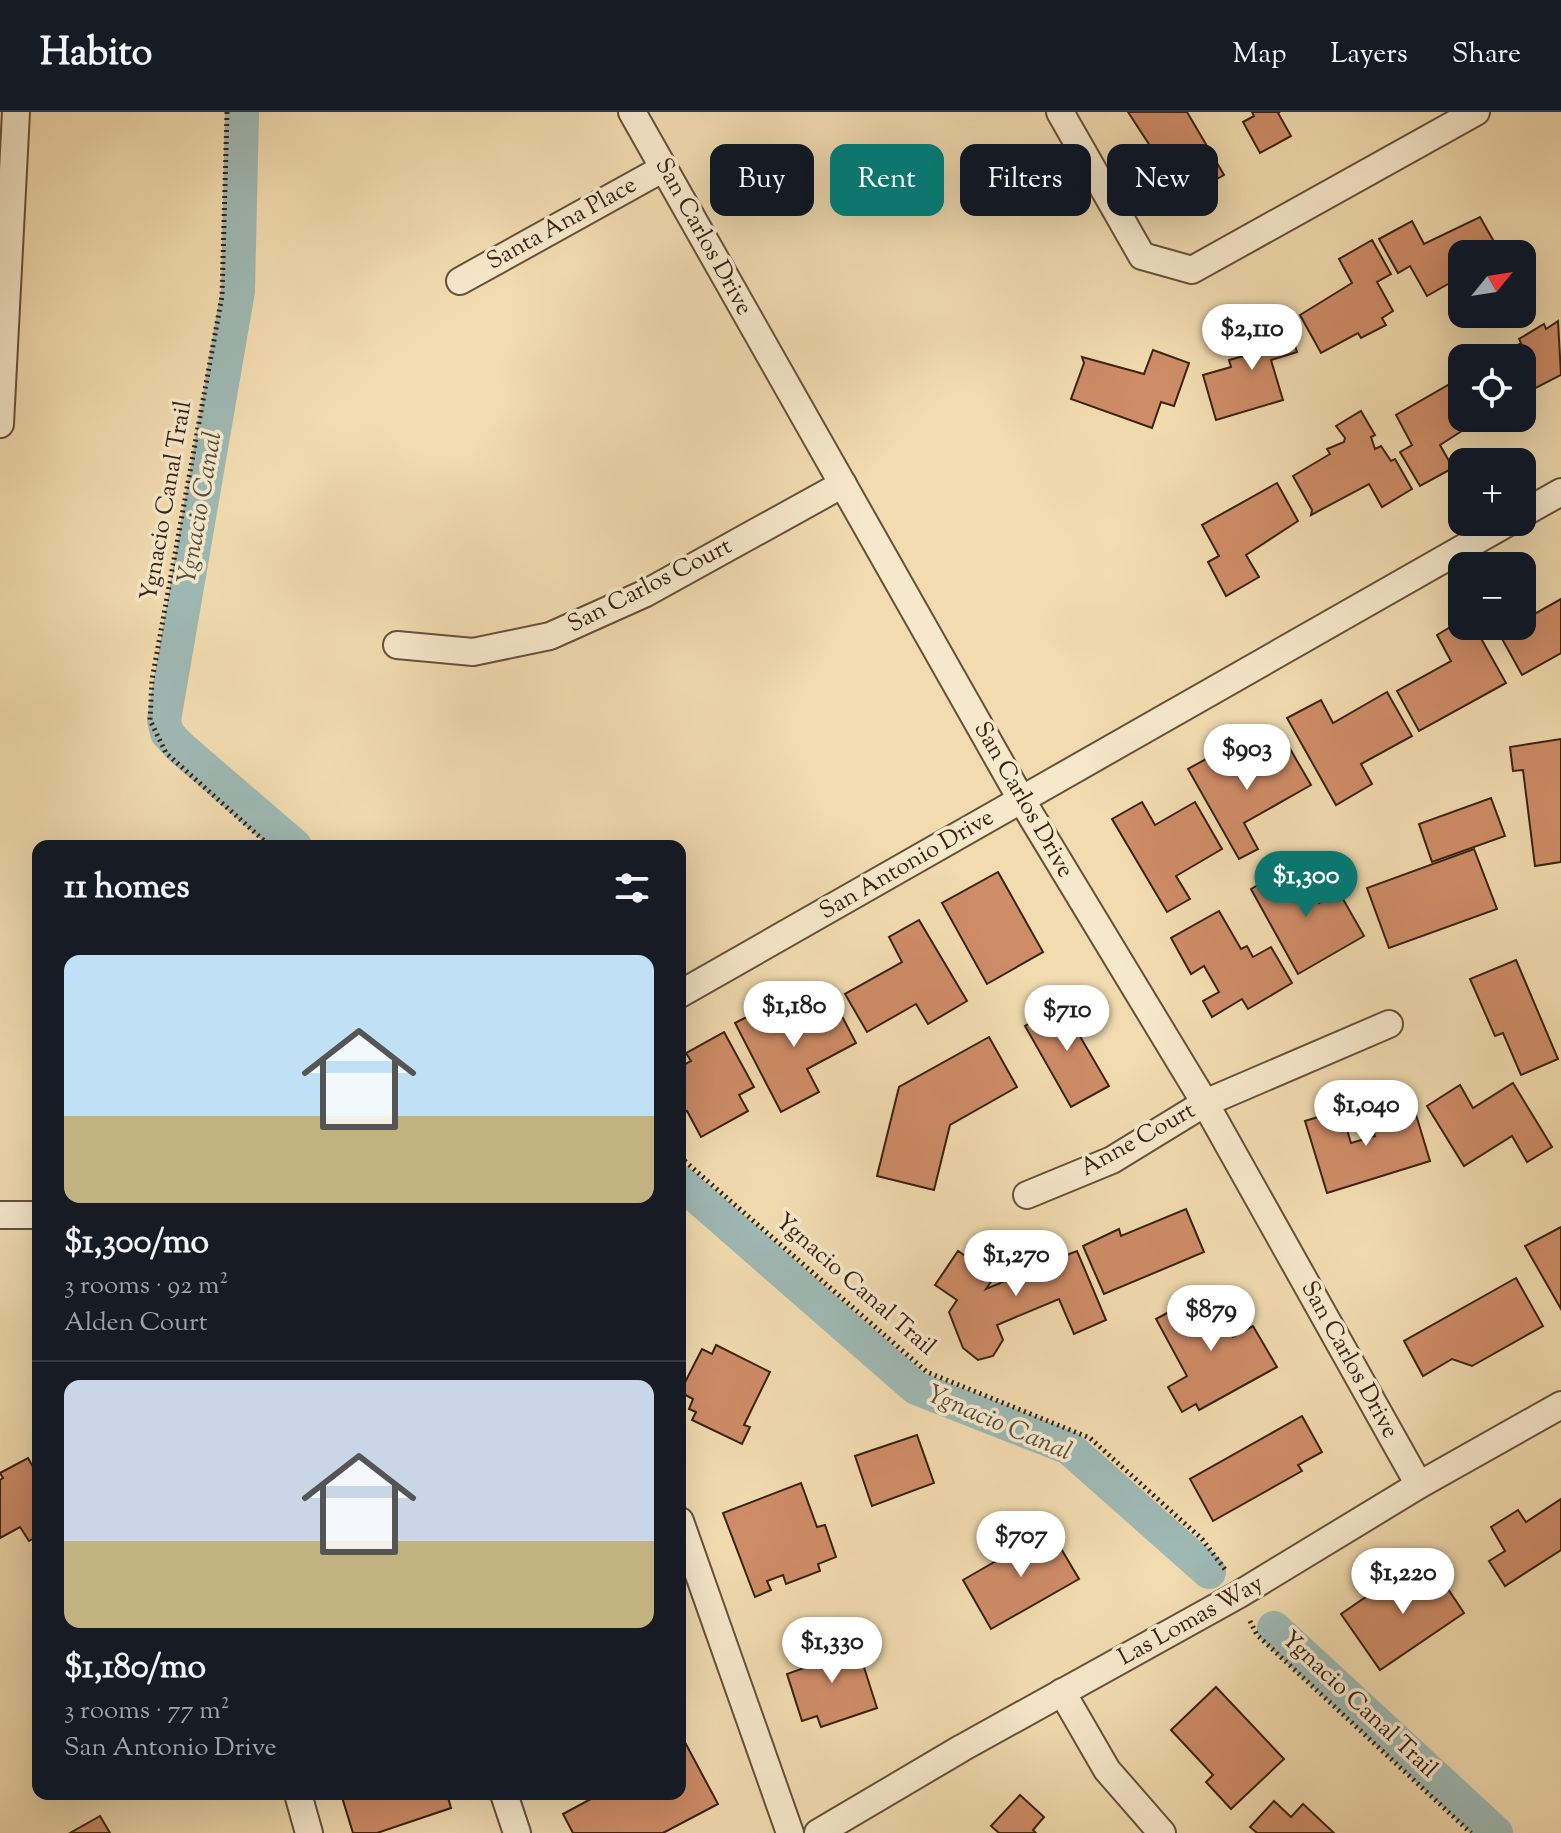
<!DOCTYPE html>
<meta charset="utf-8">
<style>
:root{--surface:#171b24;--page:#242831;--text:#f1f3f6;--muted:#9ea1a6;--line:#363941;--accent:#0f766e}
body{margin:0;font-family:"Sorts Mill Goudy",serif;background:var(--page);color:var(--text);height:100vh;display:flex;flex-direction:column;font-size:30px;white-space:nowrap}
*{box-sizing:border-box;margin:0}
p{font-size:26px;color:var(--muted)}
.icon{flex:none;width:44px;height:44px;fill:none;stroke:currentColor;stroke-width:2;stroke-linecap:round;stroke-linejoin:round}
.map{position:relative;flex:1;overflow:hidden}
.side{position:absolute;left:32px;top:728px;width:654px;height:960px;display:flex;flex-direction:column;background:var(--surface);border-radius:16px;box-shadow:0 8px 32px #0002}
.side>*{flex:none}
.top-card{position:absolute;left:710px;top:32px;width:730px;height:72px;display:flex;gap:16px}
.needle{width:52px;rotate:60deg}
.buttons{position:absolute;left:1448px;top:128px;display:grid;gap:16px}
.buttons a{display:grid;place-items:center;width:88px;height:88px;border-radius:16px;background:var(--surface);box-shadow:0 8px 32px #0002;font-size:40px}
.price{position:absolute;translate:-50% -68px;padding:0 18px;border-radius:28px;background:#fff;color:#222;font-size:26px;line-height:52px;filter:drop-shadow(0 2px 4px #0008)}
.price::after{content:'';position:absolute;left:50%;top:48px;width:24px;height:18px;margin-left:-12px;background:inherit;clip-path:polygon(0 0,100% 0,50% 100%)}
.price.active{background:var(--accent);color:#fff}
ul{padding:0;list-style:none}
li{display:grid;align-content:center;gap:16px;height:424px;padding:0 32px}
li+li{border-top:2px solid var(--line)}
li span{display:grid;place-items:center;height:248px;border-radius:16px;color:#555}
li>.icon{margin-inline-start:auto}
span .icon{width:144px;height:144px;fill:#fffc;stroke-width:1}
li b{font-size:34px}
h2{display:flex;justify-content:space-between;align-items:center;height:96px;padding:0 32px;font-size:34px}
.tag{padding:0 28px;border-radius:16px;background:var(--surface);box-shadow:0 8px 32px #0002;font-size:28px;line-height:72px}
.tag.active{background:var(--accent);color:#fff}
header{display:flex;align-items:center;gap:48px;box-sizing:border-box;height:112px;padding:0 40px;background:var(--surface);border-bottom:2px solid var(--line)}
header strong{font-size:38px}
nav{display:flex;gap:44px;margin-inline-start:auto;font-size:28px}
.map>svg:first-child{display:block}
</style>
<header>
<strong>Habito</strong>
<nav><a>Map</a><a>Layers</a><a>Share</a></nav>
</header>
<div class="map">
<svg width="1561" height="1721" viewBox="0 0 1561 1721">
<rect width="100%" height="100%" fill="#f1dbaf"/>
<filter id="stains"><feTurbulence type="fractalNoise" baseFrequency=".0025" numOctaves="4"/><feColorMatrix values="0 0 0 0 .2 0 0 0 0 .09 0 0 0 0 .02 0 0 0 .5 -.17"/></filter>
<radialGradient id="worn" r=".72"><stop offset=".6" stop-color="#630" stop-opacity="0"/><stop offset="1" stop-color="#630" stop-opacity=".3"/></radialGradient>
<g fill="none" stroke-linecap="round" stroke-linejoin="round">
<g stroke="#9eb9b4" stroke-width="34">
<path d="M242 0 238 179 164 608 167 621 181 636 295 734"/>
<path d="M680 1070 916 1276 1069 1336 1209 1460"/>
<path d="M1274 1516 1496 1721"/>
</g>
</g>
<g fill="#ce8c67" stroke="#392213" stroke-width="2">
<path d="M1128 0H1187L1224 63 1185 85 1163 47 1160 49Z"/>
<path d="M1252 0H1280L1278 1 1291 24 1260 41 1243 10 1254 4Z"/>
<path d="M1480 105 1501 142H1462V164L1427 184 1410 154 1398 161 1379 127 1412 109 1424 132Z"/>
<path d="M1372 128 1391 162 1377 170 1393 199 1382 206 1386 213 1361 226 1358 221 1321 241 1300 203 1352 171 1339 147Z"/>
<path d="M1286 205 1297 240 1271 248 1283 288 1216 308 1203 263 1231 255 1229 248 1251 242 1244 218Z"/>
<path d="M1558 209 1561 263 1522 283V246H1495L1521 231 1519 227 1544 212 1546 217Z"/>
<path d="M1153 238 1189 251 1174 294 1161 290 1152 316 1071 287 1084 251 1082 245 1144 262Z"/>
<path d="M1462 265V306H1482L1440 333 1453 356 1420 374 1400 340 1412 333 1396 303Z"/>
<path d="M1361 299 1375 323 1371 325 1375 337 1381 334 1391 349 1395 347 1412 377 1382 395 1369 372 1311 403 1312 398 1293 364 1330 342 1327 337 1344 330 1345 326 1336 314Z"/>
<path d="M1277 371 1298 409 1246 443 1259 465 1226 484 1208 450 1219 444 1202 413Z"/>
<path d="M1561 487V541L1522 563 1495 514H1522V509Z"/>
<path d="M1462 508V514H1474L1506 571 1419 619 1397 579 1451 549 1437 523Z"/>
<path d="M1387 580 1412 624 1361 652 1372 672 1336 693 1287 606 1321 588 1333 611Z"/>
<path d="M1561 627V750L1535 754 1523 658 1513 659 1510 635Z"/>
<path d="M1289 635 1311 673 1244 711 1258 737 1239 747 1188 657 1224 637 1239 664Z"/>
<path d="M1491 686 1505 724 1432 750 1419 712Z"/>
<path d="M1142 690 1155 713 1195 690 1222 737 1176 764 1190 787 1167 800 1112 707Z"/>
<path d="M1474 737 1497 797 1389 836 1367 776Z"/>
<path d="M1296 751 1319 791 1339 780 1364 824 1298 862 1251 777Z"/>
<path d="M998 760 1043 840 987 872 942 791Z"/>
<path d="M1219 799 1241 837 1247 834 1253 845 1271 835 1292 871 1248 897 1242 887 1212 905 1203 889 1219 880 1204 854 1191 862 1171 826Z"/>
<path d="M919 808 967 889 928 912 916 892 867 920 845 882 902 850 889 825Z"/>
<path d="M1516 848 1558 947 1521 963 1503 921 1495 924 1470 867Z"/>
<path d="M1071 888 1087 916 1078 921 1109 974 1071 995 1025 914Z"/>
<path d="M834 889 856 931 807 957 819 980 781 1000 735 911 770 893 782 915Z"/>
<path d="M724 920 754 975 739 983 748 999 701 1025 687 999 680 1003V955L691 949 686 941Z"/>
<path d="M989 925 1017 975 950 1013 934 1078 877 1064 899 975Z"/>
<path d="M1513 971 1552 1035 1527 1050 1512 1024 1464 1054 1427 994 1460 973 1473 996Z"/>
<path d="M1414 996 1430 1049 1327 1081 1305 1009 1341 998 1351 1031 1375 1024 1370 1009Z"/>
<path d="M1186 1097 1204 1140 1104 1182 1083 1134 1119 1117 1121 1124Z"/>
<path d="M1561 1115V1197L1525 1134Z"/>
<path d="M1055 1138 1059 1146 1077 1139 1106 1208 1074 1222 1059 1187 997 1213 1003 1228 993 1244 978 1248 963 1236 949 1200 957 1188 935 1173 958 1139 995 1164 986 1177 1031 1158 1027 1149Z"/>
<path d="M1516 1166 1543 1214 1472 1254 1452 1247 1423 1264 1404 1229Z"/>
<path d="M1208 1179 1233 1225 1253 1214 1277 1255 1199 1298 1196 1292 1182 1300 1168 1275 1187 1264 1156 1207Z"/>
<path d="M716 1233 770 1260 744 1313 750 1315 742 1332 692 1308 696 1300 689 1297 693 1287 680 1280 702 1237 712 1242Z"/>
<path d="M1302 1304 1322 1340 1298 1353 1302 1359 1213 1409 1190 1367Z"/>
<path d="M917 1323 934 1371 872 1394 855 1344Z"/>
<path d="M28 1346 38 1364V1424L29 1429 20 1415 0 1426V1368L3 1366 0 1361Z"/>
<path d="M801 1371 817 1415 825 1413 836 1445 818 1452 820 1459 786 1472 783 1463 767 1469 771 1478 755 1485 723 1401Z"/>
<path d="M1561 1387V1438L1505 1474 1489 1449 1505 1439 1491 1415 1518 1398 1526 1410Z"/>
<path d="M1050 1418 1079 1467 991 1517 963 1468Z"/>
<path d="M1430 1450 1464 1501 1380 1558 1341 1502 1379 1476 1383 1482Z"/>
<path d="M855 1527 877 1596 821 1615 817 1604 802 1609 787 1562 804 1556 800 1545Z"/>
<path d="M1216 1575 1284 1647 1231 1697 1206 1670 1213 1663 1171 1618Z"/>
<path d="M680 1621 718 1692 663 1721H573L563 1702 600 1682H680Z"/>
<path d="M341 1682H447L451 1696 377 1721H353Z"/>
<path d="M1020 1683 1044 1705 1033 1718 1036 1721H999L991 1714Z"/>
<path d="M1274 1689 1291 1705 1303 1692 1334 1721H1257L1250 1715Z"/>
<path d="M100 1704 110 1721H70Z"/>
</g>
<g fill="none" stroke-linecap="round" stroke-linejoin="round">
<g stroke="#67503a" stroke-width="30">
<g id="minor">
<path d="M632 0 1021 687 1205 991 1419 1373"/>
<path d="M1060 0 1142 144 1192 158 1476 0"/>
<path d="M460 169 664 56"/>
<path d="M0 312 16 0"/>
<path d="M1522 402 1561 380"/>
<path d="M397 533 473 540 550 524 646 481 843 372"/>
<path d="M680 882 1509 410"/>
<path d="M1027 1083 1112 1048 1205 991 1389 912"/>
<path d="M0 1103H38"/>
<path d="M680 1409 790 1721"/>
<path d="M1062 1580 1107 1658 1162 1721"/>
<path d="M298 1682 309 1721"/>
<path d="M504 1682 517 1721"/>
<path d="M818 1721 962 1636 1238 1483 1419 1373 1561 1293"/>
</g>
</g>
<g stroke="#392213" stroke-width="5" stroke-dasharray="2 4" stroke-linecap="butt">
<path d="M227 0 222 184 152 568 150 608 166 641 270 734"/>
<path d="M680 1045 927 1260 1090 1326 1202 1427 1227 1460"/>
<path d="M1250 1509 1257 1523 1471 1721"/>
</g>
<use href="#minor" stroke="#f6e8cb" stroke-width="26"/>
</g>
<g text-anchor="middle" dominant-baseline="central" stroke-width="7" stroke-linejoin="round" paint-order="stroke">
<g font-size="24" fill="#392213" stroke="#f6e8cb">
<text transform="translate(562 112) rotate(-29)">Santa Ana Place</text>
<text transform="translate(703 125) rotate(61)">San Carlos Drive</text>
<text transform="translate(167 389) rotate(-80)">Ygnacio Canal Trail</text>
<text transform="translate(650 474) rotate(-27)">San Carlos Court</text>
<text transform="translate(1023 688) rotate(60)">San Carlos Drive</text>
<text transform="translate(907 753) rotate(-30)">San Antonio Drive</text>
<text transform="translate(1138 1028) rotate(-29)">Anne Court</text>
<text transform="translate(855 1173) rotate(41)">Ygnacio Canal Trail</text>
<text transform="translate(1349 1248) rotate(61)">San Carlos Drive</text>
<text transform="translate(1191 1509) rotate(-29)">Las Lomas Way</text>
<text transform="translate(1359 1593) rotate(43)">Ygnacio Canal Trail</text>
</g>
<g font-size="26" font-style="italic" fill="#574f43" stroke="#f6e8cb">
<text transform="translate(201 396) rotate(-80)">Ygnacio Canal</text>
<text transform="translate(999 1312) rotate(23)">Ygnacio Canal</text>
</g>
</g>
<rect width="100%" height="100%" filter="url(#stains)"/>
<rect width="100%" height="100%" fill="url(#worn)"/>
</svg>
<div class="buttons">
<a><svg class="needle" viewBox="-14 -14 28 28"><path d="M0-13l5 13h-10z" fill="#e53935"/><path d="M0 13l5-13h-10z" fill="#9ea1a6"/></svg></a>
<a><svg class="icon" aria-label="locate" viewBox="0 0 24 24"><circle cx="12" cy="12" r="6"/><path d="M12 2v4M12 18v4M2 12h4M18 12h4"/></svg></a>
<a>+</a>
<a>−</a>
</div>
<b class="price" style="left:1252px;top:260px">$2,110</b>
<b class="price" style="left:1247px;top:680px">$903</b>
<b class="price active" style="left:1306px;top:807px">$1,300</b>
<b class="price" style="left:794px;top:937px">$1,180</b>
<b class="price" style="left:1067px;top:941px">$710</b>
<b class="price" style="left:1366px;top:1036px">$1,040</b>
<b class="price" style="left:1016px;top:1186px">$1,270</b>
<b class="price" style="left:1211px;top:1241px">$879</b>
<b class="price" style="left:1021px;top:1467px">$707</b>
<b class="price" style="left:1403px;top:1504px">$1,220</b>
<b class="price" style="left:832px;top:1573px">$1,330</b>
<div class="top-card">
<a class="tag">Buy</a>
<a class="tag active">Rent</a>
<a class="tag">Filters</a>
<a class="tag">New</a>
</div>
<section class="side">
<h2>11 homes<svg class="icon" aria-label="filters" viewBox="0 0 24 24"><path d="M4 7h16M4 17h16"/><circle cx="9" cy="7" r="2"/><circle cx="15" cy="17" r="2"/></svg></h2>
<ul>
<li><span style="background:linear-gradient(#bfe0f5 65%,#c2b280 0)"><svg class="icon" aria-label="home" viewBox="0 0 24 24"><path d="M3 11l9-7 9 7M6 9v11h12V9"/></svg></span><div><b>$1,300/mo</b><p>3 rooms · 92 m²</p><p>Alden Court</p></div></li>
<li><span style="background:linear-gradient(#c9d6e8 65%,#c2b280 0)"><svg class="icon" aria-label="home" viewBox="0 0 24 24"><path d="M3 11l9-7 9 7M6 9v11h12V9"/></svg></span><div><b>$1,180/mo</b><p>3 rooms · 77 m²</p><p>San Antonio Drive</p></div></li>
</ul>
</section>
</div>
